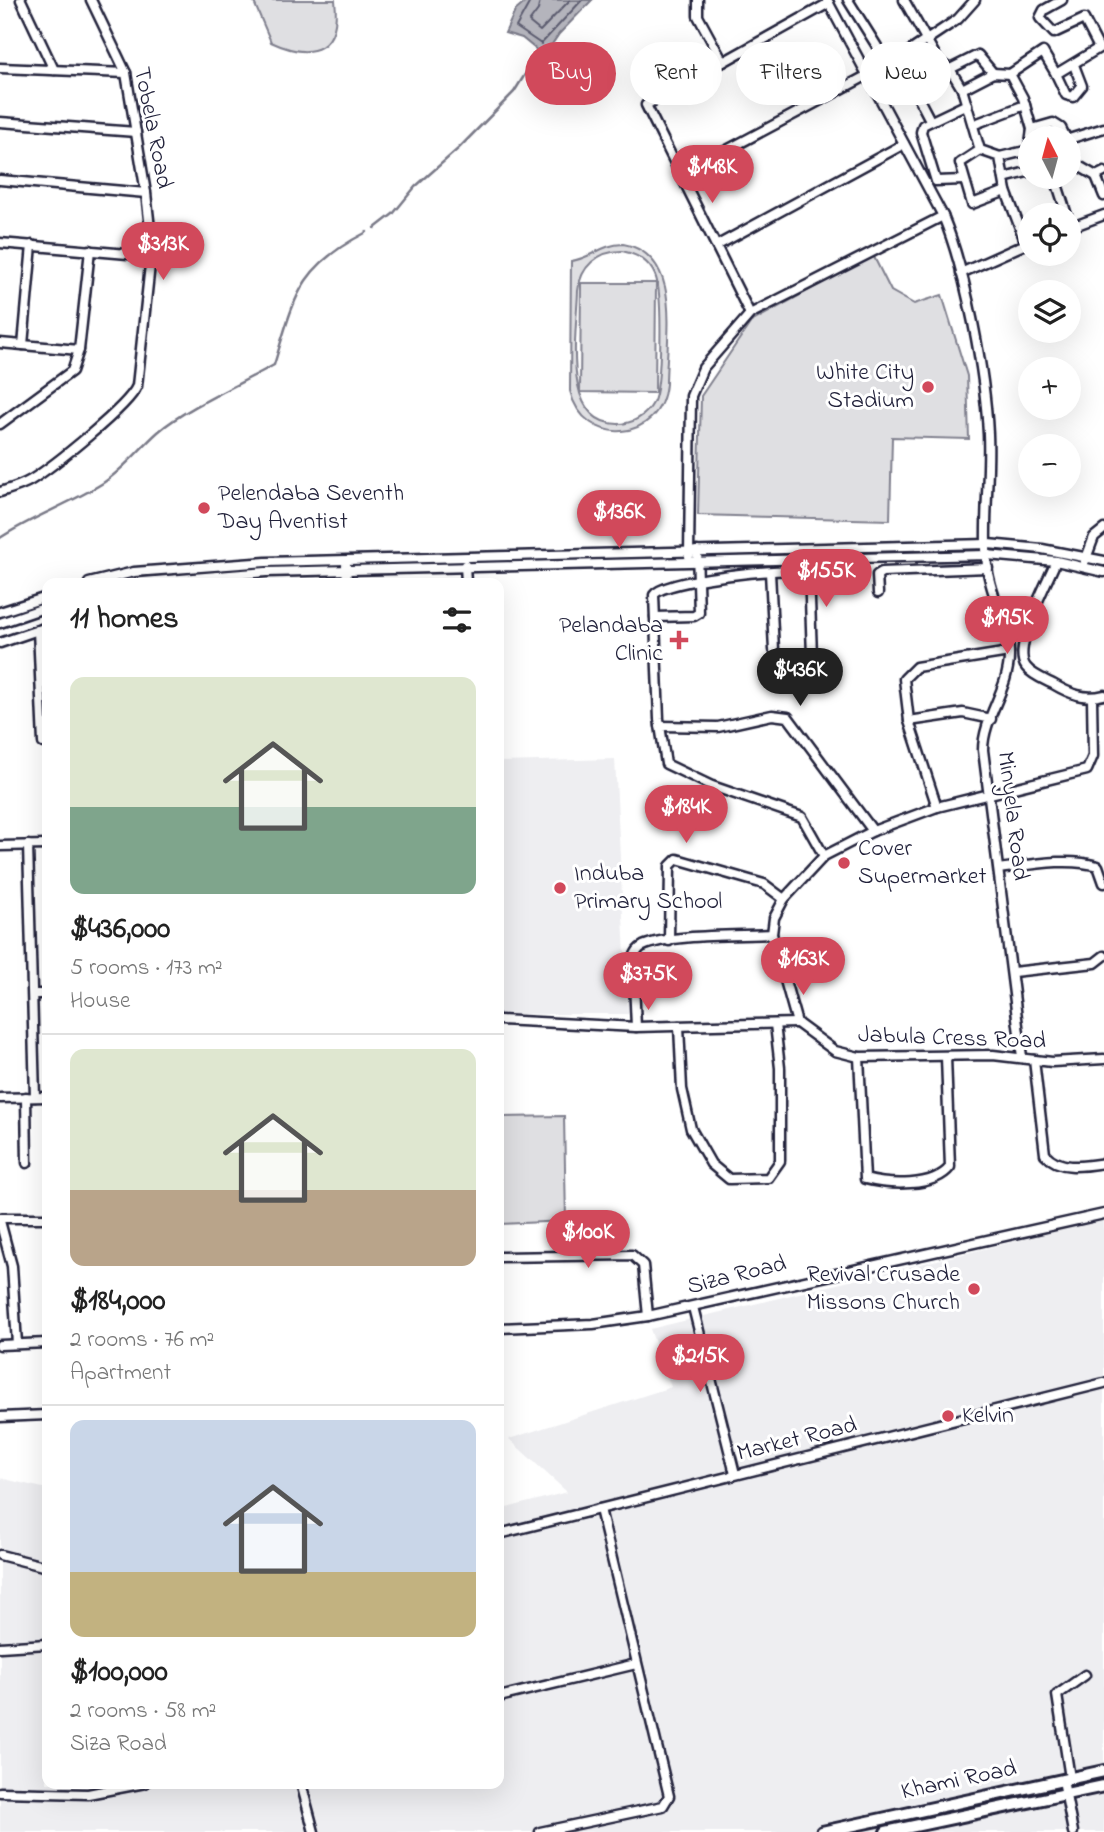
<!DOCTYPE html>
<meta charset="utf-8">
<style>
:root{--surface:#fff;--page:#f2f2f2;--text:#222;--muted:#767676;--line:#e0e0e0;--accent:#d1495b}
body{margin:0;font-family:"Indie Flower",sans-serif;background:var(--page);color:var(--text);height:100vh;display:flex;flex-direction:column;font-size:26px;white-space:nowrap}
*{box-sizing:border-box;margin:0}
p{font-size:23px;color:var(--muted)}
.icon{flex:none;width:38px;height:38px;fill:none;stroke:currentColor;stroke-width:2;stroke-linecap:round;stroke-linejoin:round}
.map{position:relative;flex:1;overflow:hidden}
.side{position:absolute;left:42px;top:578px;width:462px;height:1211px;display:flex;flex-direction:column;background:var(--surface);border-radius:14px;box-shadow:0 7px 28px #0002}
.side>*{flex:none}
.guide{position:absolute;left:525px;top:42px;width:472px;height:63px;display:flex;gap:14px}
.needle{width:46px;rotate:354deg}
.fabs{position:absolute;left:1018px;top:126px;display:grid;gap:14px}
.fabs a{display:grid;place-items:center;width:63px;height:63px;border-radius:50%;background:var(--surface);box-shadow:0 7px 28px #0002;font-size:35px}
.price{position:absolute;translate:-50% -60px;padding:0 16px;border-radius:24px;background:var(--accent);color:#fff;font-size:23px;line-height:46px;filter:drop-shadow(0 2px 4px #0008)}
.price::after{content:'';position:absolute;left:50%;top:42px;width:21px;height:16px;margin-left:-10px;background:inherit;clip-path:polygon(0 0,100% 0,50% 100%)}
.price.selected{background:#222;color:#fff}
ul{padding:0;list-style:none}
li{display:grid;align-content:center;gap:14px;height:371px;padding:0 28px}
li+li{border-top:2px solid var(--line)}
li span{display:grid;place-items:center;height:217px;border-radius:14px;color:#555}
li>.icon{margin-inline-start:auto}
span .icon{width:126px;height:126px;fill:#fffc;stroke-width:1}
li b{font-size:30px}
h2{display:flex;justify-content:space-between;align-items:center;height:84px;padding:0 28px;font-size:30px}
.chip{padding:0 24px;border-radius:32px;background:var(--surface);box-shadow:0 7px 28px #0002;font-size:24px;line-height:63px}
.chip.selected{background:var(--accent);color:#fff}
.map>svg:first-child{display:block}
</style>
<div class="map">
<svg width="1104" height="1832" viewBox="0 0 1104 1832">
<rect width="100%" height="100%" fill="#fff"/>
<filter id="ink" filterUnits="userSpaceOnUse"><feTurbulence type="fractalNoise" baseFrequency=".0143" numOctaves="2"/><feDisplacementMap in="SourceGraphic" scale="14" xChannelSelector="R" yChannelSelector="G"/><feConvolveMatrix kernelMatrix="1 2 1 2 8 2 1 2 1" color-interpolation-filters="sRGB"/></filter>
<g filter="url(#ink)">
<g fill="#eeeef1">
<path d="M615 759 628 1014H499V762Z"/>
<path d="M1104 1220V1832H0V1478L47 1489V1783H499V1510L567 1492 509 1439 671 1387 650 1329Z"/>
</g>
<g fill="#dfdfe2" stroke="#80808e" stroke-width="2" fill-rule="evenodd">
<path d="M253 0H335C341 49 314 62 271 42Z"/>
<path d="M623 244C684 255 666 338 666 384 661 443 584 448 570 391L571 261C590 259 602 244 623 244ZM622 251C637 254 649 261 655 275 663 293 662 386 653 403 646 416 632 424 618 424 560 424 577 329 578 291 580 267 598 251 622 251Z"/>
<path d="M873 255 891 291 914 304 942 295 967 376 969 439 892 437 890 520 698 515 701 396 751 322Z"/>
<path d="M581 283H656L655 393 580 392Z"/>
<path d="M564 1116 566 1221 499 1224V1117Z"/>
</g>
<path fill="#b4b4bc" stroke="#7a7a88" stroke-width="2" d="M528 0H592L559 34 544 56 522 38 505 33 515 11Z"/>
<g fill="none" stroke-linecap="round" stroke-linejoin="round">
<g stroke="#5c5c6f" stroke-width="2">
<path d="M531 0 516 27 541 44 582 0"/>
<path d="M540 0 538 10 529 22 540 31 570 0"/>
</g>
<g stroke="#7a7a88" stroke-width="2.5">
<path d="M375 228 393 214 415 187 459 148 514 92 539 52"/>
<path d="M0 538C33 516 70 504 103 483 125 468 139 449 158 432 184 409 242 383 274 365 295 297 298 267 367 232"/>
</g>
<g stroke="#22223b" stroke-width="13">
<g id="minor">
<path d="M21 0 54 70"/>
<path d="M698 0V16L723 62"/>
<path d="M827 0 943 216C966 272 985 372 988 434 990 477 983 523 987 566 990 596 1009 624 1009 654 1010 688 983 717 983 750L1022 1057"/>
<path d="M848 0 888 64"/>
<path d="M904 0 939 62 950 69 962 89 980 150 1000 157 1006 191 1026 244"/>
<path d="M898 59 930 120"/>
<path d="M0 68 126 73"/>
<path d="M950 69 978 55 993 73"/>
<path d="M1056 74 1066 95 1073 97 1082 86 1074 65"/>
<path d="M909 81 939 62"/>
<path d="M962 89 993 73 1010 74 1043 52 1056 74 1099 48 1084 19 1054 33 1040 18 1044 10 1062 0"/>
<path d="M0 122 136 132"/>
<path d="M975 124 1025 105"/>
<path d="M1032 129 1053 123 1061 128 1066 138"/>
<path d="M1069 139 1104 128"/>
<path d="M1069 145 1077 165 1069 170"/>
<path d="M980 150 960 163 972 204 1006 191"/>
<path d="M1000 157 1029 150 1032 129 1023 98 1010 74"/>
<path d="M1077 165 1096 176"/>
<path d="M1104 172 1096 176 1104 196"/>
<path d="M680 175 898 59 958 19 975 0"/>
<path d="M1058 177 1057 184 1067 215"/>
<path d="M1004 178 1031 171"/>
<path d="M0 180 146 193"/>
<path d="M964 180 936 181 921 132 923 125 967 104"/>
<path d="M1069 228 1104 215"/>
<path d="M0 243 151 256"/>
<path d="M716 246 904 144"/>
<path d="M961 273 1028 243"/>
<path d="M750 314 646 105 829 3"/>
<path d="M0 343 79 350"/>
<path d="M23 345 32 245"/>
<path d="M0 424 72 371 79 350 90 250"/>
<path d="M0 492C10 489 21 486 31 480 52 467 129 406 137 386L152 246 146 193 126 73 91 0"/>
<path d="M689 556 691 396 703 368 750 314 943 216"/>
<path d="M1056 561C1047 583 1011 648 1026 667 1032 675 1045 680 1053 684 1070 694 1085 700 1104 695"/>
<path d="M1085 561 1094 537 1104 529"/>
<path d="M346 565 347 583"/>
<path d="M465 565 466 583"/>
<path d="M770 572 774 650"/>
<path d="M89 583 134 572 266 562 988 544 1042 549 1104 561"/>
<path d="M131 583 266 572 987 555 1056 561 1104 572"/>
<path d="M878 593 877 575 882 572 988 568"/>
<path d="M0 612 47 597"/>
<path d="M655 617 694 616 699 613 697 551"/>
<path d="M0 623 47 607"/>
<path d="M38 630 43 743"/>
<path d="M0 643 47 627"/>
<path d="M812 656 809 571C787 567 664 579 654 595L659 719 666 764 712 786 802 817 824 856"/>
<path d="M1092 698 1093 756 1087 770 937 807 873 831 824 856 784 899 774 918 772 934 797 1023 835 1051 859 1057 993 1055 1052 1062 1104 1059"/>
<path d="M909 721 963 713 991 719"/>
<path d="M660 726 718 727 772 715 788 717 873 831"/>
<path d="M937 807 909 721 904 679 916 667 1009 652"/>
<path d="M28 845 35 1097"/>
<path d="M0 846 47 845"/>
<path d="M999 869C1030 865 1067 857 1098 866L1104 883"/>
<path d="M669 941 670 866 677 859 764 884 784 899"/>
<path d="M1013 972 1095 963 1104 956"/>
<path d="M33 994H47"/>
<path d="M499 1020 636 1027 797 1023"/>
<path d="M679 1026 682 1089 691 1129 711 1164 729 1179 768 1178 780 1161V1068L775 1024"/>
<path d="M636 1027 633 959C636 953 637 949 643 946 669 934 741 936 772 934"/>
<path d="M859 1057 865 1179C888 1185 934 1188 950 1167L946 1057"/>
<path d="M1034 1060 1045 1154C1060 1171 1084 1166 1104 1163"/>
<path d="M26 1097 27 1163"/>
<path d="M0 1098 47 1097"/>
<path d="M0 1218H47"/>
<path d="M0 1221 12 1266 17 1344"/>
<path d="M499 1257 632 1255 643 1265 648 1316"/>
<path d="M693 1307 735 1474"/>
<path d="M499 1328 593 1324 648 1316 1104 1214"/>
<path d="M0 1345 47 1343"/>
<path d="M0 1417 47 1415"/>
<path d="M499 1534 1104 1383"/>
<path d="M0 1555 47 1567"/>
<path d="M0 1647 47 1644"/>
<path d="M499 1697 636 1664"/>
<path d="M1070 1778 1057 1695 1085 1675"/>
<path d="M1063 1780 1073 1832"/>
<path d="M301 1783 314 1832"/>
<path d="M0 1792 88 1794 145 1783"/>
<path d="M540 1832 663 1806 669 1796 600 1509"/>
</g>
</g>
<g stroke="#22223b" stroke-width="16">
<g id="major">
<path d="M822 1832 1104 1771"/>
<path d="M886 1832 1104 1786"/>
</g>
</g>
<use href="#minor" stroke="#fff" stroke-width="8"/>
<use href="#major" stroke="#fff" stroke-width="10"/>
</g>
</g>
<g fill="#d1495b" stroke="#fff" stroke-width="2.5">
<circle cx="928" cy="387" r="7"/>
<circle cx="204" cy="508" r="7"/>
<path d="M675.5 629.5h7v7h7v7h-7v7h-7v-7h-7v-7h7z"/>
<circle cx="844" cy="863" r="7"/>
<circle cx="560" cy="888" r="7"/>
<circle cx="974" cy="1289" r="7"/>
<circle cx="948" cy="1416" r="7"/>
</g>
<g text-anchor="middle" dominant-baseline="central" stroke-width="6" stroke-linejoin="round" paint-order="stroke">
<g font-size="24" fill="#22223b" stroke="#fff">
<text transform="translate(152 128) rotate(79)">Tobela Road</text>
<text transform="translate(1012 816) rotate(83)">Minyela Road</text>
<text transform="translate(952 1039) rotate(2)">Jabula Cress Road</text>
<text transform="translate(737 1276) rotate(-14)">Siza Road</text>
<text transform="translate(797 1440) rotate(-14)">Market Road</text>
<text transform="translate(959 1781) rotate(-12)">Khami Road</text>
</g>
<g font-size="24" fill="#22223b" stroke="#fff" text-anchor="start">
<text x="914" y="373" text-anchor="end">White City<tspan x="914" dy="28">Stadium</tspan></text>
<text x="218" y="494">Pelendaba Seventh<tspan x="218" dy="28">Day Aventist</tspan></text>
<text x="663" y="626" text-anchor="end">Pelandaba<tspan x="663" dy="28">Clinic</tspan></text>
<text x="858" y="849">Cover<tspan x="858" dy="28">Supermarket</tspan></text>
<text x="574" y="874">Induba<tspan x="574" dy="28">Primary School</tspan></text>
<text x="960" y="1275" text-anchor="end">Revival Crusade<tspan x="960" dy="28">Missons Church</tspan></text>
<text x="962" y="1416">Kelvin</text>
</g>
</g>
</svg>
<div class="fabs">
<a><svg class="needle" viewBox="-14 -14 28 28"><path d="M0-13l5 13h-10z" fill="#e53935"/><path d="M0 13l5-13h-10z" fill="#767676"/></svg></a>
<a><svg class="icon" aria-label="locate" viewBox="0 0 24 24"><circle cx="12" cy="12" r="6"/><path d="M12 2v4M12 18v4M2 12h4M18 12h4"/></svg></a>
<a><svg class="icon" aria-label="layers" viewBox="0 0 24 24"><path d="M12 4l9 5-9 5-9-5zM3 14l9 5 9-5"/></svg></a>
<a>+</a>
<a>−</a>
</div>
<b class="price" style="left:712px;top:205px">$148K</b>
<b class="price" style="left:163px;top:282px">$313K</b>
<b class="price" style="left:619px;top:550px">$136K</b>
<b class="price" style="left:826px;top:609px">$155K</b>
<b class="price" style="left:1007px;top:656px">$195K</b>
<b class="price selected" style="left:800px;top:708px">$436K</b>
<b class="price" style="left:686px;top:845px">$184K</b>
<b class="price" style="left:803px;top:997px">$163K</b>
<b class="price" style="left:648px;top:1012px">$375K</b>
<b class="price" style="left:588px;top:1270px">$100K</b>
<b class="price" style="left:700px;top:1394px">$215K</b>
<div class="guide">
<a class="chip selected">Buy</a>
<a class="chip">Rent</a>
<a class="chip">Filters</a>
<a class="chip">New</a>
</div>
<section class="side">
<h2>11 homes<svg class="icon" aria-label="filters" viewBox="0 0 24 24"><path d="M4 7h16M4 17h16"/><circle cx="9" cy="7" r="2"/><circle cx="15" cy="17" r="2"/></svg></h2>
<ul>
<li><span style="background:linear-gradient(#dfe7d0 60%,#7fa58c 0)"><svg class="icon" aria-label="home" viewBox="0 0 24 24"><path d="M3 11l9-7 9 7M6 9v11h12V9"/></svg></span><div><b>$436,000</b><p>5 rooms · 173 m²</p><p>House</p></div></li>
<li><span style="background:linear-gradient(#dfe7d0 65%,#b9a48a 0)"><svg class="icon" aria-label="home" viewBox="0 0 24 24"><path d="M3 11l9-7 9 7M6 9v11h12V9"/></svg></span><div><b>$184,000</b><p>2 rooms · 76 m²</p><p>Apartment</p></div></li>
<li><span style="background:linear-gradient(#c9d6e8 70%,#c2b280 0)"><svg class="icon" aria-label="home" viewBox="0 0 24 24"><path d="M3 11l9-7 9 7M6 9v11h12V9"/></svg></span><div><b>$100,000</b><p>2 rooms · 58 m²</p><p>Siza Road</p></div></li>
</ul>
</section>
</div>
